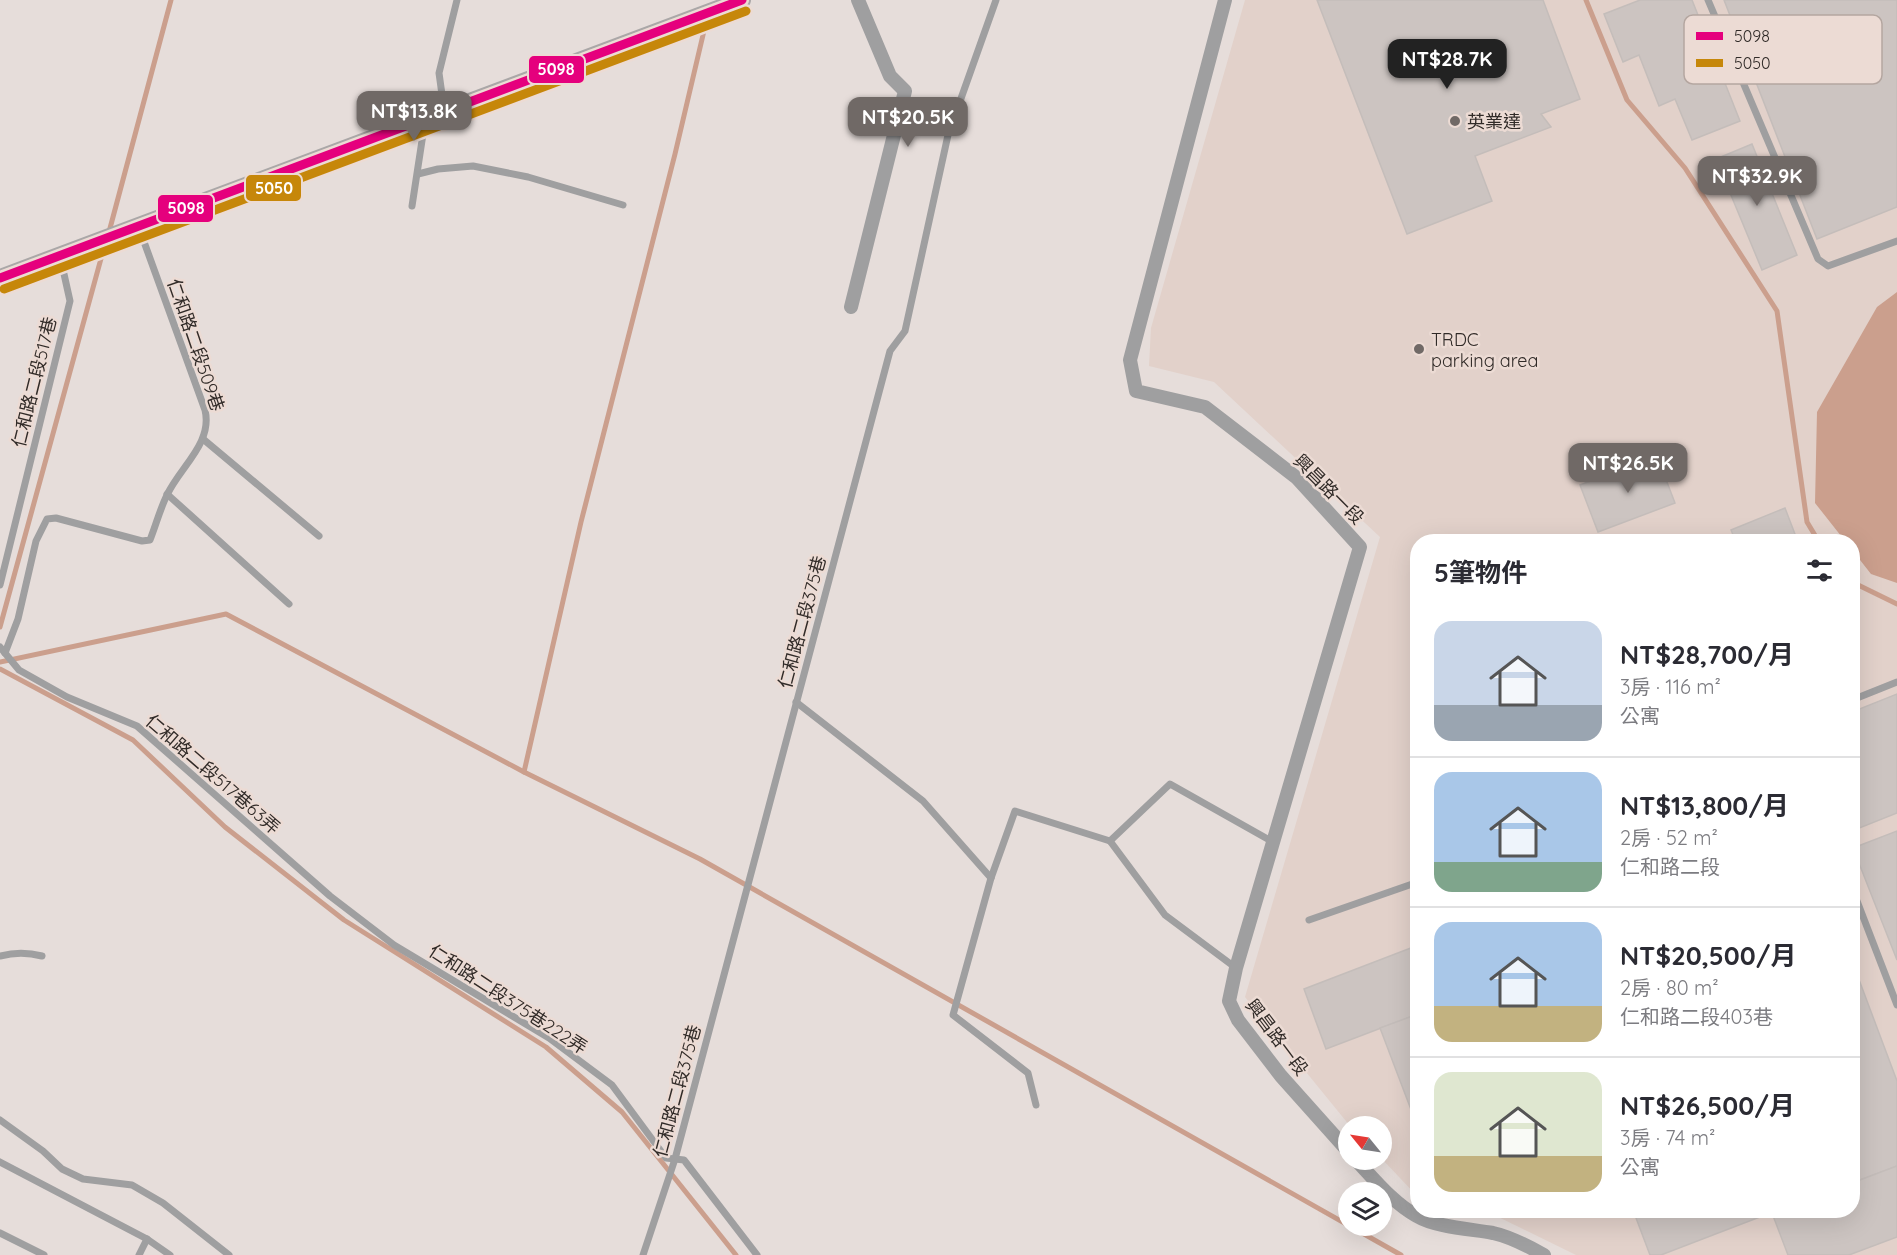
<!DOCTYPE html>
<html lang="zh-TW">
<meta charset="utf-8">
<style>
:root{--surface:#fff;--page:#f2f2f3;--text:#2b2b33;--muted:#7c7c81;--line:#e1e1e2;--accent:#706966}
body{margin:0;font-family:Quicksand,"Noto Sans TC",sans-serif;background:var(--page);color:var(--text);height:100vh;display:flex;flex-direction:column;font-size:22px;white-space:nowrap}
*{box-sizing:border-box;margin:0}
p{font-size:20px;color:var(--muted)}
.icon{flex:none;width:33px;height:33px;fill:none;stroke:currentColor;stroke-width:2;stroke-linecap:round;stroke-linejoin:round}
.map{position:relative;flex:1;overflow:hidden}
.side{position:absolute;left:1410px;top:534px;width:450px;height:684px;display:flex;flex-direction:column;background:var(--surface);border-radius:24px;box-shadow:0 6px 24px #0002}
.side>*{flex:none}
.needle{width:39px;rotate:300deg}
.buttons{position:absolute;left:1338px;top:1116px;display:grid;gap:12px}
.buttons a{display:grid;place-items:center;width:54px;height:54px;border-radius:50%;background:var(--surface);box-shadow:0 6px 24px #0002;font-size:30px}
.price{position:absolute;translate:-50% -51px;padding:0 14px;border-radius:12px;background:var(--accent);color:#fff;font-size:20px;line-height:39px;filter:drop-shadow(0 2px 3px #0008)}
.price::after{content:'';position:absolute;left:50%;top:36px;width:18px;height:14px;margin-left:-9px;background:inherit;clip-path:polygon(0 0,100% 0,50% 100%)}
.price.active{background:#222;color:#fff}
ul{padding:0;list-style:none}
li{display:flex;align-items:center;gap:18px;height:150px;padding:0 24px}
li+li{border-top:2px solid var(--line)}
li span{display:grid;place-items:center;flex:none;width:168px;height:120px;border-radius:18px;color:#555}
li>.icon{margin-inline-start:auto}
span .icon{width:72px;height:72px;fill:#fffc;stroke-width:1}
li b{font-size:26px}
h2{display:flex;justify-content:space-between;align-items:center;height:72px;padding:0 24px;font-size:26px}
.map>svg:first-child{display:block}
</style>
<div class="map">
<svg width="1897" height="1255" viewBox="0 0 1897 1255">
<rect width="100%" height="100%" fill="#e6ddda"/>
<path fill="#e2d1ca" d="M1245 0H1897V1255H1576L1486 1211 1852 1210V542H1418L1417 1196 1382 1159V1126H1350L1245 997 1380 537 1214 382 1149 366 1151 328Z"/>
<path fill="#cb9f8d" d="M1897 292V583L1871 574 1853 551 1852 542 1845 541 1815 503 1817 412 1877 307Z"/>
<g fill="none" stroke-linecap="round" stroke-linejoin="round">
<g stroke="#cb9f8d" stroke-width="5">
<path d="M1586 0 1627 100 1685 168 1777 311 1807 522 1819 542"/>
<path d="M109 232 171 0"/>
<path d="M1852 582 1897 604"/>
<path d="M0 627 105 244"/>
<path d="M0 662 226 614 524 772 700 859 1401 1255"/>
<path d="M0 669 133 740 225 827 344 920 546 1047 622 1112 736 1255"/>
<path d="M524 772 581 522 675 154 707 18"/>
</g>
</g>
<g fill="#ccc4c1" stroke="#c4bdba" stroke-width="1.5">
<path d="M1317 0H1543L1580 99 1541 114 1551 127 1475 156 1492 201 1407 234Z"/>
<path d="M1640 0H1692L1740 121 1692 140 1675 99 1659 106 1639 55 1623 62 1604 14Z"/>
<path d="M1724 0H1897V207L1817 239Z"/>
<path d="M1752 144 1797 255 1762 270 1716 159Z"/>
<path d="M1657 456 1675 503 1598 532 1580 485Z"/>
<path d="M1785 508 1798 542H1736L1731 530Z"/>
<path d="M1897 694V813L1852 831V712Z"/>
<path d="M1897 831V960L1853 848Z"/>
<path d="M1416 946 1418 951V1014L1326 1049 1304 989Z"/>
<path d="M1852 961 1897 1081V1166L1852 1183Z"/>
<path d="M1418 1014V1128L1380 1028Z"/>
<path d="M1897 1166V1237L1849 1255H1788L1772 1213 1778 1210H1852V1183Z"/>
<path d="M1633 1210H1778L1661 1255H1650Z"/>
</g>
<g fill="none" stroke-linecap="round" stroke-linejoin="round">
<g stroke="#9f9fa0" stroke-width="7">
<path d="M1708 0 1818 259 1828 266 1897 241"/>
<path d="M444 109 439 73 457 0"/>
<path d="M418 174 438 169 473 166 528 177 623 205"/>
<path d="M412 206 425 121"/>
<path d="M203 439 319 536"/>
<path d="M167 494 289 604"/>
<path d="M0 585 70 301 60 256"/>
<path d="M0 647 19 670 67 697 137 726 330 896 394 945 549 1038 612 1085 666 1158 684 1160 757 1255"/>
<path d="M5 653 18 619 36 541 47 519 56 518 142 541 150 540C156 525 160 509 167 495 180 467 213 443 205 410L139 228"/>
<path d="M1852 700 1897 682"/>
<path d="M796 702 923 801 991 878"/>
<path d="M1110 841 1170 784 1273 842"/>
<path d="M1852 888 1897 1005"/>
<path d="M1309 920 1418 882"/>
<path d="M0 956C15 952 27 952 42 956"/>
<path d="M1036 1105 1028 1073 953 1015 991 878 1015 811 1110 841 1165 915 1236 968"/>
<path d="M0 1120 43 1151 62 1169 83 1179 132 1185 163 1203 229 1255"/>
<path d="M0 1162 147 1239 170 1255"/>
<path d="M0 1233 44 1255"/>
<path d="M139 1255 147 1239"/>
<path d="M643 1255 675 1159 890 351 905 331 948 135 996 0"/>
</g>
<g stroke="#9f9fa0" stroke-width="14">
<path d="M1225 0 1130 360 1136 391 1205 407 1297 478 1360 547 1236 968 1229 1001 1238 1020 1281 1076 1348 1151"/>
<path d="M851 307 905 91 890 76 858 0"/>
<path d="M1356 1160C1374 1179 1393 1203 1417 1216 1435 1227 1471 1229 1493 1233 1511 1237 1528 1246 1544 1255"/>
</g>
<path stroke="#aaa7a7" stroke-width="18" d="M0 278 742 0"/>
<g stroke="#ecdbd4" stroke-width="14">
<path id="bus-1" d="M0 278 742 0"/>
</g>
<g stroke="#ecdbd4" stroke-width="14">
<path id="bus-2" d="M4 289 746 11"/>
</g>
<use href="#bus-1" stroke="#e5007d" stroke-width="9"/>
<use href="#bus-2" stroke="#c6870a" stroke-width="9"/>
</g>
<g fill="#706966" stroke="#ecdbd4" stroke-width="2">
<circle cx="1455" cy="121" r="6"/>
<circle cx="1419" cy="349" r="6"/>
</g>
<g text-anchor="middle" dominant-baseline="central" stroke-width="5" stroke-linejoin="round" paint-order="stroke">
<g font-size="18" fill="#312b28" stroke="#ecdbd4" text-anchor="start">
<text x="1467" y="121">英業達</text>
<text x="1431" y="339">TRDC<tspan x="1431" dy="21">parking area</tspan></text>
</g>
<g font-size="18" fill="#312b28" stroke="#ecdbd4">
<text transform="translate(196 345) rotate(71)">仁和路二段509巷</text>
<text transform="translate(34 382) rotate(-76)">仁和路二段517巷</text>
<text transform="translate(1329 489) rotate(45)">興昌路一段</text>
<text transform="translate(802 622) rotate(-75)">仁和路二段375巷</text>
<text transform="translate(213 774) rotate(41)">仁和路二段517巷63弄</text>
<text transform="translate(508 999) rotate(33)">仁和路二段375巷222弄</text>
<text transform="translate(1277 1037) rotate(53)">興昌路一段</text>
<text transform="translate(677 1091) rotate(-75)">仁和路二段375巷</text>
</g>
</g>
<rect x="1684" y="15" width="198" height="69" rx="9" fill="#ecdbd4" stroke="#b4a6a0" stroke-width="1.5"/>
<rect x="1696" y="32" width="27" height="8" fill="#e5007d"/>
<rect x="1696" y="59" width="27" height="8" fill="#c6870a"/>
<g font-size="16" fill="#312b28">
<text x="1734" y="42">5098</text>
<text x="1734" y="69">5050</text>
</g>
<g stroke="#ecdbd4" stroke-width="2">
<rect x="528" y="55" width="57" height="29" rx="6" fill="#e5007d"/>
<rect x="245" y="174" width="57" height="28" rx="6" fill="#c6870a"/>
<rect x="157" y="194" width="57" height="29" rx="6" fill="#e5007d"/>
</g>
<g font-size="16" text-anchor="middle" font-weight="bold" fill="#fff">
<text x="556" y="75">5098</text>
<text x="274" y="194">5050</text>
<text x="186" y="214">5098</text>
</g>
</svg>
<div class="buttons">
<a><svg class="needle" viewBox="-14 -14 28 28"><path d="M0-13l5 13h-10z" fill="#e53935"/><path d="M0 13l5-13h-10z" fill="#7c7c81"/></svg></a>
<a><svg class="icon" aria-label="layers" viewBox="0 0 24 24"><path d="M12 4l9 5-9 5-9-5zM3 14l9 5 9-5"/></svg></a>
</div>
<b class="price active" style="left:1447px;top:90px">NT$28.7K</b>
<b class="price" style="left:414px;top:142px">NT$13.8K</b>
<b class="price" style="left:908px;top:148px">NT$20.5K</b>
<b class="price" style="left:1757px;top:207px">NT$32.9K</b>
<b class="price" style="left:1628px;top:494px">NT$26.5K</b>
<section class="side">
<h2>5筆物件<svg class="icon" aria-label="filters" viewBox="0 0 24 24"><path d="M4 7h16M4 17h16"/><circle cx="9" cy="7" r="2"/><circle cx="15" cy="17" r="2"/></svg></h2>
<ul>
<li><span style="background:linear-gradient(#c9d6e8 70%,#9aa5b1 0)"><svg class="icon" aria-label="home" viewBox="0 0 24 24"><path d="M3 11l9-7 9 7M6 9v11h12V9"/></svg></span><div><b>NT$28,700/月</b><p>3房 · 116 m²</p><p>公寓</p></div></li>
<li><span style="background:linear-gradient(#a9c7e8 75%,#7fa58c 0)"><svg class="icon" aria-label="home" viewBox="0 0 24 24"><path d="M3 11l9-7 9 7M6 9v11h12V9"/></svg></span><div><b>NT$13,800/月</b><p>2房 · 52 m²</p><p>仁和路二段</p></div></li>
<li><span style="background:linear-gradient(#a9c7e8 70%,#c2b280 0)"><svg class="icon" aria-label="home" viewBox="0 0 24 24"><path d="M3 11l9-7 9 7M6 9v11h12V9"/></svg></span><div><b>NT$20,500/月</b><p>2房 · 80 m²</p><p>仁和路二段403巷</p></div></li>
<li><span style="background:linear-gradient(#dfe7d0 70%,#c2b280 0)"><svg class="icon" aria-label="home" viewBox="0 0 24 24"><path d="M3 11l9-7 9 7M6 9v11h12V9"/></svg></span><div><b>NT$26,500/月</b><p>3房 · 74 m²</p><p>公寓</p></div></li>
</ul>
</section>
</div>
